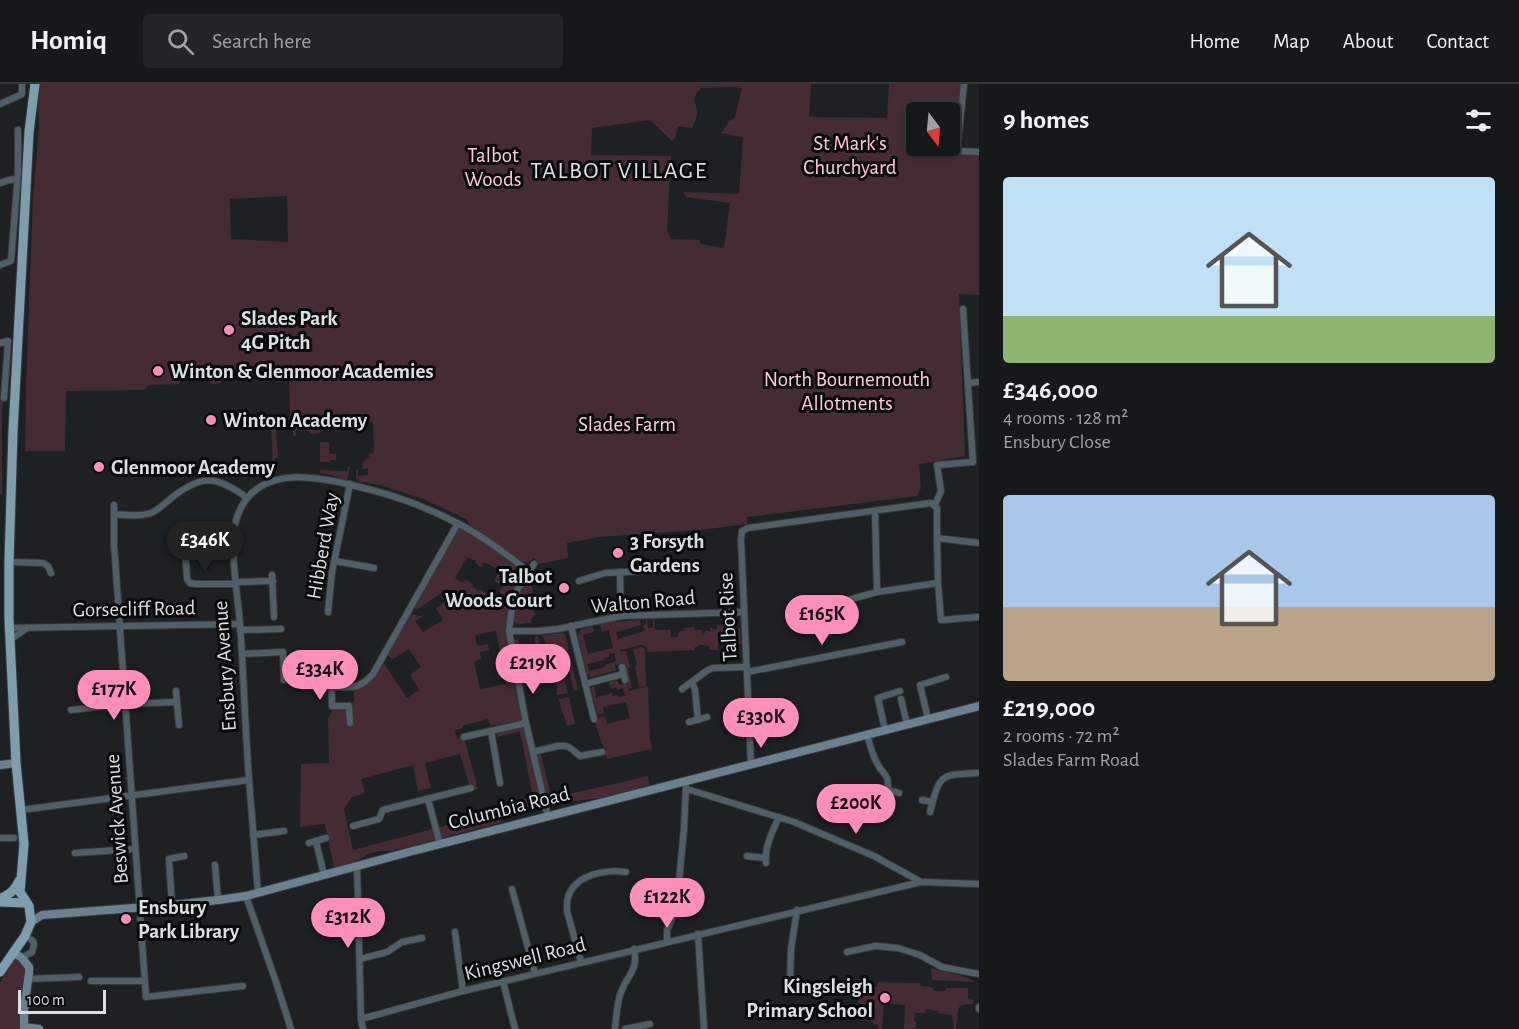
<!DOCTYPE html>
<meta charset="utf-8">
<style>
:root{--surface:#16191a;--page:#232627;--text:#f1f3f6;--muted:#9ea0a2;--line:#353839;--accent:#ff8ebb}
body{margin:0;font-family:"Alegreya Sans",sans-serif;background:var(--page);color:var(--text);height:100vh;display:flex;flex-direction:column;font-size:22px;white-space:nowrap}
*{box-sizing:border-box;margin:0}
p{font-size:20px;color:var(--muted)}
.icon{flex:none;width:33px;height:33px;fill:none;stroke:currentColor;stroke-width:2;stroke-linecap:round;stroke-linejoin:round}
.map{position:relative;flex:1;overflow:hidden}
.sheet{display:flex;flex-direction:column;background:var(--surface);width:540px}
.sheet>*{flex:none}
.needle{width:39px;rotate:164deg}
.controls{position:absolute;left:906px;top:18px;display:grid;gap:12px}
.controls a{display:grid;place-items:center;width:54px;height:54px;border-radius:6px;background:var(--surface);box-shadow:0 2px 4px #0004,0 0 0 2px var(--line);font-size:30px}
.scale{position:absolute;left:18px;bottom:15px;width:88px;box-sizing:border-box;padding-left:6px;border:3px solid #dcdfe1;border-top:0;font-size:16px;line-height:21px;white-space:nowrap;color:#dcdfe1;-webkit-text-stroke:4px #090a0b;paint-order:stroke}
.price{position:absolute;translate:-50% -51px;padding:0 14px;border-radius:21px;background:var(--accent);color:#111;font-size:20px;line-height:39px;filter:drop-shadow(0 2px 3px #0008)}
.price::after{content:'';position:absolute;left:50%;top:36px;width:18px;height:14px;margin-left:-9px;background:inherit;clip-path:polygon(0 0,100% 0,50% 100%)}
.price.on{background:#222;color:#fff}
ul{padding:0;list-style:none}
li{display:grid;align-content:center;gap:12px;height:318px;padding:0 24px}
li span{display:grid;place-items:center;height:186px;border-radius:6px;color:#555}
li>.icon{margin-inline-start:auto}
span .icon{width:108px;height:108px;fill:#fffc;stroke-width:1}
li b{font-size:26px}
h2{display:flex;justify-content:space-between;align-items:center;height:72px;padding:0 24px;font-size:26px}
header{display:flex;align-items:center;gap:36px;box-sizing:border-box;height:84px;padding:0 30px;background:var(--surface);border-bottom:2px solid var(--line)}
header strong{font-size:28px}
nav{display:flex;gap:33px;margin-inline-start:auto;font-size:21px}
.search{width:420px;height:54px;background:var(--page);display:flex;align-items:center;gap:15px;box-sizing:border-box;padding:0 21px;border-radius:6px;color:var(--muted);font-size:22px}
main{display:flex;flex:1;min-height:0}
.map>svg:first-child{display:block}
</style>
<header>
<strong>Homiq</strong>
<div class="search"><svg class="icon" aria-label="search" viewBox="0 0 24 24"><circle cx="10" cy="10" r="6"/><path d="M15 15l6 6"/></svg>Search here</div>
<nav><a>Home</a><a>Map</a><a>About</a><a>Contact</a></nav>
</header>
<main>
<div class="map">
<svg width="979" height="945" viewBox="0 0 979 945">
<rect width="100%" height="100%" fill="#1d2123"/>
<g fill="#452b34" fill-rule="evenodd">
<path d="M41 0H811L809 33 887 34 889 0H963L957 67 979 68V211L959 210 965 372 919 380 921 404 917 412 747 433V440L701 446 600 453 567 459 568 474 538 480V478L534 474 528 478H523L469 441 467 436 458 431 423 415 381 401 359 398 356 394V386L358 385V392L368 391V384L362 385 363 378 369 373V370L374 369 373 338H364V341H357V338H355V331L320 332V349L309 350V347L296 346V352H293V345L276 346 278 374H275V389H273L271 334 290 333 289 291H221V299L210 300V288L181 289 180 300 149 301 143 306 66 307 65 367H25L26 305 33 113 39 44 38 10ZM733 3 742 4 735 33 728 39 721 49 743 53 739 110 684 108 686 113 730 119 724 164 701 160 699 156 671 155 667 145 671 72 591 71 592 44 650 36 672 57 675 54 678 42 692 44C694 40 697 33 697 29 697 17 689 17 701 4ZM916 28H950V62H916ZM287 112 288 158 231 155 230 115Z"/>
<path d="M0 317H3L2 330V410L0 411Z"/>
<path d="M320 358H329V370H336V376H330V378H320Z"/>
<path d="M348 383H350L347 396 332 391 320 389V386L347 387Z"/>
<path d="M458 439 519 480 514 486 515 492 522 497 529 488 533 508 530 511 535 531 532 534 531 539 517 540 510 536 533 667 540 666 550 707 558 712 614 700 648 692 649 701C633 705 616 711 599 714 576 717 513 722 499 739L392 767H379L369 770 356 777 357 782 335 788 325 740 300 743 301 680 329 679 328 634 331 630 332 622H349L354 617V602L366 598 381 575 407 614 419 606 410 591 421 583 409 565 393 575 384 570 407 529 420 532 426 531 415 537 423 548 443 536 436 524 453 513 447 505 418 525 411 523ZM467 473 476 477 475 479 481 483 484 478 499 486 494 497 502 502 499 508 505 512 504 518 498 516 492 526 481 519 488 510 480 505 479 507 472 503 473 500 465 495 463 499 455 494ZM496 547 506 600 480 605 474 577 481 575 480 568 489 566 488 560 477 562 475 551ZM488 635 490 642 517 637 518 641 496 646 497 653 520 648 533 713 479 727 478 733 353 766 344 725 352 713 365 709 361 695 413 681 418 707 431 704 425 679 460 670 471 707 478 705 464 653 457 654 455 646 463 644 462 642Z"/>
<path d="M612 533 614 538 640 536 641 541 616 548 618 555 644 547 643 541 646 540V535H647L648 544H653V535H654L655 546H671V554L678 553V548L684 546V544L694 543V546H702L703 549H705V547H710V543H711L712 545H717V541H725V545L740 544 741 560H734V565H729V561H718V566H709V562L698 561V563H695V566L647 568V564L642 561 620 566V568L626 567 630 583 628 584 632 604 629 605 623 579 615 581 616 587H614L591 593 587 590 578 551 581 545 593 542 594 548 583 551 588 570 613 564 609 546 602 548 599 536ZM614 569 616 577 605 581V583L589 587 588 580 604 576V574L609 573V570Z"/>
<path d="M562 549 565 550 569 566 548 571 543 551Z"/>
<path d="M538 552 542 572 523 577 522 580 516 581 512 558 518 554 521 568 531 565V564L536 562 534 553Z"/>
<path d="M642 563 645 565 646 602 639 603 635 582 637 581 633 565Z"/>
<path d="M569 569 578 606 574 607 565 570Z"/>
<path d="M557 571 562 592H563L568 609 557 611V603L549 577 550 573Z"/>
<path d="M616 596 620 601 627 599 629 607 648 602 650 655 652 665 607 675 594 635 605 632 607 640 630 634 626 618 603 623 604 629 598 631 591 605 594 601 596 613 612 609 613 612 618 611 619 613 625 612 623 604 617 606 616 603 611 605 609 598Z"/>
<path d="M569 613 575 640 567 642 564 631 562 629 560 619 558 615Z"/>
<path d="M13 876 21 877 29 883 24 945H0V899Z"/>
<path d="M931 884C945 889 964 890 975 898L932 896Z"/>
<path d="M878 898 920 899 921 902 932 903 934 907H945L946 904H968V915L973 916V920H967L960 922 958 926 956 945H954L952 931 938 929V927L926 925 925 929H915L914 937 917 938 915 944 904 945 905 921 884 919 882 945H878V941L874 940 871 937 858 936 859 907H862V902L877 903Z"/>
</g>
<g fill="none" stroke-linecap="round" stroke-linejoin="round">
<g stroke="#383c3e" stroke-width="8">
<g id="street">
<path d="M964 0 957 67 979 68"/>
<path d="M0 20 16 13 22 10V0"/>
<path d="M0 99 9 96 17 95"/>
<path d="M0 181 11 177 18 89V46"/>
<path d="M0 259 8 257 4 314"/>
<path d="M968 299 979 298"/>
<path d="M114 421V460L146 913 243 902"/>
<path d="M935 421 941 407 937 381 973 378 963 225"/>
<path d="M875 427 877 508 938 499"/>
<path d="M114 430C126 431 139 433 151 429 157 427 164 420 169 416 200 390 216 391 247 414"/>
<path d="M979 459 937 454 938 499 941 536 979 533"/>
<path d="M185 464 187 495 190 499 195 500H237"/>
<path d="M335 477 374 484"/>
<path d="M9 478 43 479 48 482 51 489"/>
<path d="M534 480 517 506 512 523 509 547 526 639 548 733"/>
<path d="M620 488 621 532"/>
<path d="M272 491 274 533"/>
<path d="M579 497 605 489 685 485"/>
<path d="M236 498 273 497"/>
<path d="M809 520 848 516 877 508"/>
<path d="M328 528 332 488 350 400"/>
<path d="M571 542 594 635"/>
<path d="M10 544 240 540"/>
<path d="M240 546 281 545"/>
<path d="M509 547H539L558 545 621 532 744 528"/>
<path d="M10 556 27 544"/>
<path d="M242 570 283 568 284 596"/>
<path d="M331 581 332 622H349L350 639"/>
<path d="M622 583 625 596"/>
<path d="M747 588 902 558"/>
<path d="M692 598 695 606 698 636"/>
<path d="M585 600 623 590"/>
<path d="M332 603C351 603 359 606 373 590L458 439"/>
<path d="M682 605 708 586 713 584 746 583"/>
<path d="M176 607 179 641"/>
<path d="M901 615 907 640"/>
<path d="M71 626 125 620 177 618"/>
<path d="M928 635 920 601 946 593"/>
<path d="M689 638 707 633"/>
<path d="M885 646 878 614 900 607"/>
<path d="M491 647 500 699"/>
<path d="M464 653 526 639"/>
<path d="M533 668 558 662H566L569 663 580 672 602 668"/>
<path d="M751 681 741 456 742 447 748 444 931 419 937 424V454"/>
<path d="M687 705 794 738 874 772 921 798"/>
<path d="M888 706 899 709"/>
<path d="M864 711 888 706C889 688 883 692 877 679 872 671 870 660 867 650"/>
<path d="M428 715 440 760"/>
<path d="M922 716 932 718"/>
<path d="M21 726 249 696"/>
<path d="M930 728C940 689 940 691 979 689"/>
<path d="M353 742 379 735 383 726 471 704"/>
<path d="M253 751 284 747"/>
<path d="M0 754H14"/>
<path d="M316 757 324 791"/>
<path d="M309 759 326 754"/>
<path d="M75 769 135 765"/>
<path d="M747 772 765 774"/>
<path d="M766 779C764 763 773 747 779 733"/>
<path d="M215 781 218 816"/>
<path d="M357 782 361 935 363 945"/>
<path d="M512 805 535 889"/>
<path d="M258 809C255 771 252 733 249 695 245 644 244 593 240 541 238 511 228 461 237 433 255 382 310 391 351 401 388 409 423 421 457 439 483 452 506 470 529 488"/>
<path d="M246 812 276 898 291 945"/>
<path d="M172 821 169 775 184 772"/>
<path d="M455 848 463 907"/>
<path d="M698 850 704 945"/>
<path d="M667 857V846L674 830 677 818 684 745 686 702"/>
<path d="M847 868 875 862 898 864 920 871 942 883 979 890"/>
<path d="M22 874 32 868 34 861 33 857 25 852"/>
<path d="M360 875 387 868 402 858 422 854"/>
<path d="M581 878 567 827C564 793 600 785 626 788"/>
<path d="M28 895 79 893"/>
<path d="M91 897H144"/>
<path d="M503 897 515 945"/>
<path d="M790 900 791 865 797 826"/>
<path d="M979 923V925"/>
<path d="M361 935 463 907 921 798 979 800"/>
<path d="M615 945C616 934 617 922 620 911 626 891 639 888 634 865"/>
<path d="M625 945 650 940"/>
</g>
</g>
<g stroke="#383c3e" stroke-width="10">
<g id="secondary">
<path d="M0 681 16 679"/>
<path d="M31 838 42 831 172 821 218 816 246 812 409 768 979 622"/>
<path d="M13 868 22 874 29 883V889L24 925V943L39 945"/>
</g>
</g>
<g stroke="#383c3e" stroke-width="11">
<g id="primary">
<path d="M0 815C9 810 15 807 19 797"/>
<path d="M0 818 26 819"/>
<path d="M0 888 25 852 31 838 29 822 20 808 24 760 16 679 9 535V478L13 347 29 48 35 0"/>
</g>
</g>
<use href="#street" stroke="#505f67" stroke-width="6"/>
<use href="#secondary" stroke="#6a828f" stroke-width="8"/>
<use href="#primary" stroke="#7e9eae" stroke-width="9"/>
</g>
<g fill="#ff8ebb" stroke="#090a0b" stroke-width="2">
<circle cx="229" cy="246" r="6"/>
<circle cx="158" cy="287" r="6"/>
<circle cx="211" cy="336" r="6"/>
<circle cx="99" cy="383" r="6"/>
<circle cx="618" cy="469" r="6"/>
<circle cx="564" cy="504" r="6"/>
<circle cx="126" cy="835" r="6"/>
<circle cx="885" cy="914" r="6"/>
</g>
<g text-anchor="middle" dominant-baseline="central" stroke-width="6" stroke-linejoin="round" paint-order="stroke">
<g font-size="21" fill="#ffcadc" stroke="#090a0b">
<text x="850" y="59">St Mark's<tspan x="850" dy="24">Churchyard</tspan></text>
<text x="493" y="71">Talbot<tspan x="493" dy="24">Woods</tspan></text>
<text x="847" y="295">North Bournemouth<tspan x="847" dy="24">Allotments</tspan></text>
<text x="627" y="340">Slades Farm</text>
</g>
<g font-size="21" font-weight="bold" fill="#dcdfe1" stroke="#090a0b" text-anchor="start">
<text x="241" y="234">Slades Park<tspan x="241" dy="24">4G Pitch</tspan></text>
<text x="170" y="287">Winton &amp; Glenmoor Academies</text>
<text x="223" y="336">Winton Academy</text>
<text x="111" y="383">Glenmoor Academy</text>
<text x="630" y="457">3 Forsyth<tspan x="630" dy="24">Gardens</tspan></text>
<text x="552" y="492" text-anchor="end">Talbot<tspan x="552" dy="24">Woods Court</tspan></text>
<text x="138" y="823">Ensbury<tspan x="138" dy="24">Park Library</tspan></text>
<text x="873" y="902" text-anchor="end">Kingsleigh<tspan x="873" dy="24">Primary School</tspan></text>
</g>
<g font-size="21" fill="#dcdfe1" stroke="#090a0b">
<text transform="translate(323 462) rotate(-80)">Hibberd Way</text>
<text transform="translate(643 518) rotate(-5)">Walton Road</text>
<text transform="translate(134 525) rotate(-1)">Gorsecliff Road</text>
<text transform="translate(728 533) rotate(-93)">Talbot Rise</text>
<text transform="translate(225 582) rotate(-94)">Ensbury Avenue</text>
<text transform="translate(509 724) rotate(-14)">Columbia Road</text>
<text transform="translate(117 735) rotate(-94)">Beswick Avenue</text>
<text transform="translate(525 875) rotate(-14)">Kingswell Road</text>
</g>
<g font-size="24" letter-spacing="1.5" fill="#dcdfe1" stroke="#090a0b">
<text x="619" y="87">TALBOT VILLAGE</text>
</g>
</g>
</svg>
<div class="controls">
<a><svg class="needle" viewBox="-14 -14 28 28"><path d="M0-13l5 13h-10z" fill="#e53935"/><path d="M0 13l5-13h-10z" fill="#9ea0a2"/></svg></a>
</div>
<div class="scale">100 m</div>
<b class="price on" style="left:205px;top:488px">£346K</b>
<b class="price" style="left:822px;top:562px">£165K</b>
<b class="price" style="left:533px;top:611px">£219K</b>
<b class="price" style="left:320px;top:617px">£334K</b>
<b class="price" style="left:114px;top:637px">£177K</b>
<b class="price" style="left:761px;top:665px">£330K</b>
<b class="price" style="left:856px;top:751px">£200K</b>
<b class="price" style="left:667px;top:845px">£122K</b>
<b class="price" style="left:348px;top:865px">£312K</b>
</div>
<section class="sheet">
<h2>9 homes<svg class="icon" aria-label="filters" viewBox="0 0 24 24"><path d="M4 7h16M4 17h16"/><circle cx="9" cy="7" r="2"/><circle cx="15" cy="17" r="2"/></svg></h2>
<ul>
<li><span style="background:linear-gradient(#bfe0f5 75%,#8fb573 0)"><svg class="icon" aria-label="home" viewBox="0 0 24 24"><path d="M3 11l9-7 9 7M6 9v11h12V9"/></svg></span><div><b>£346,000</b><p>4 rooms · 128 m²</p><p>Ensbury Close</p></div></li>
<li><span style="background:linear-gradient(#a9c7e8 60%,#b9a48a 0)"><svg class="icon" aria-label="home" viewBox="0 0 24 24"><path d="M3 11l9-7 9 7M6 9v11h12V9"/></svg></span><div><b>£219,000</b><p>2 rooms · 72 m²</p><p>Slades Farm Road</p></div></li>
</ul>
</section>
</main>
